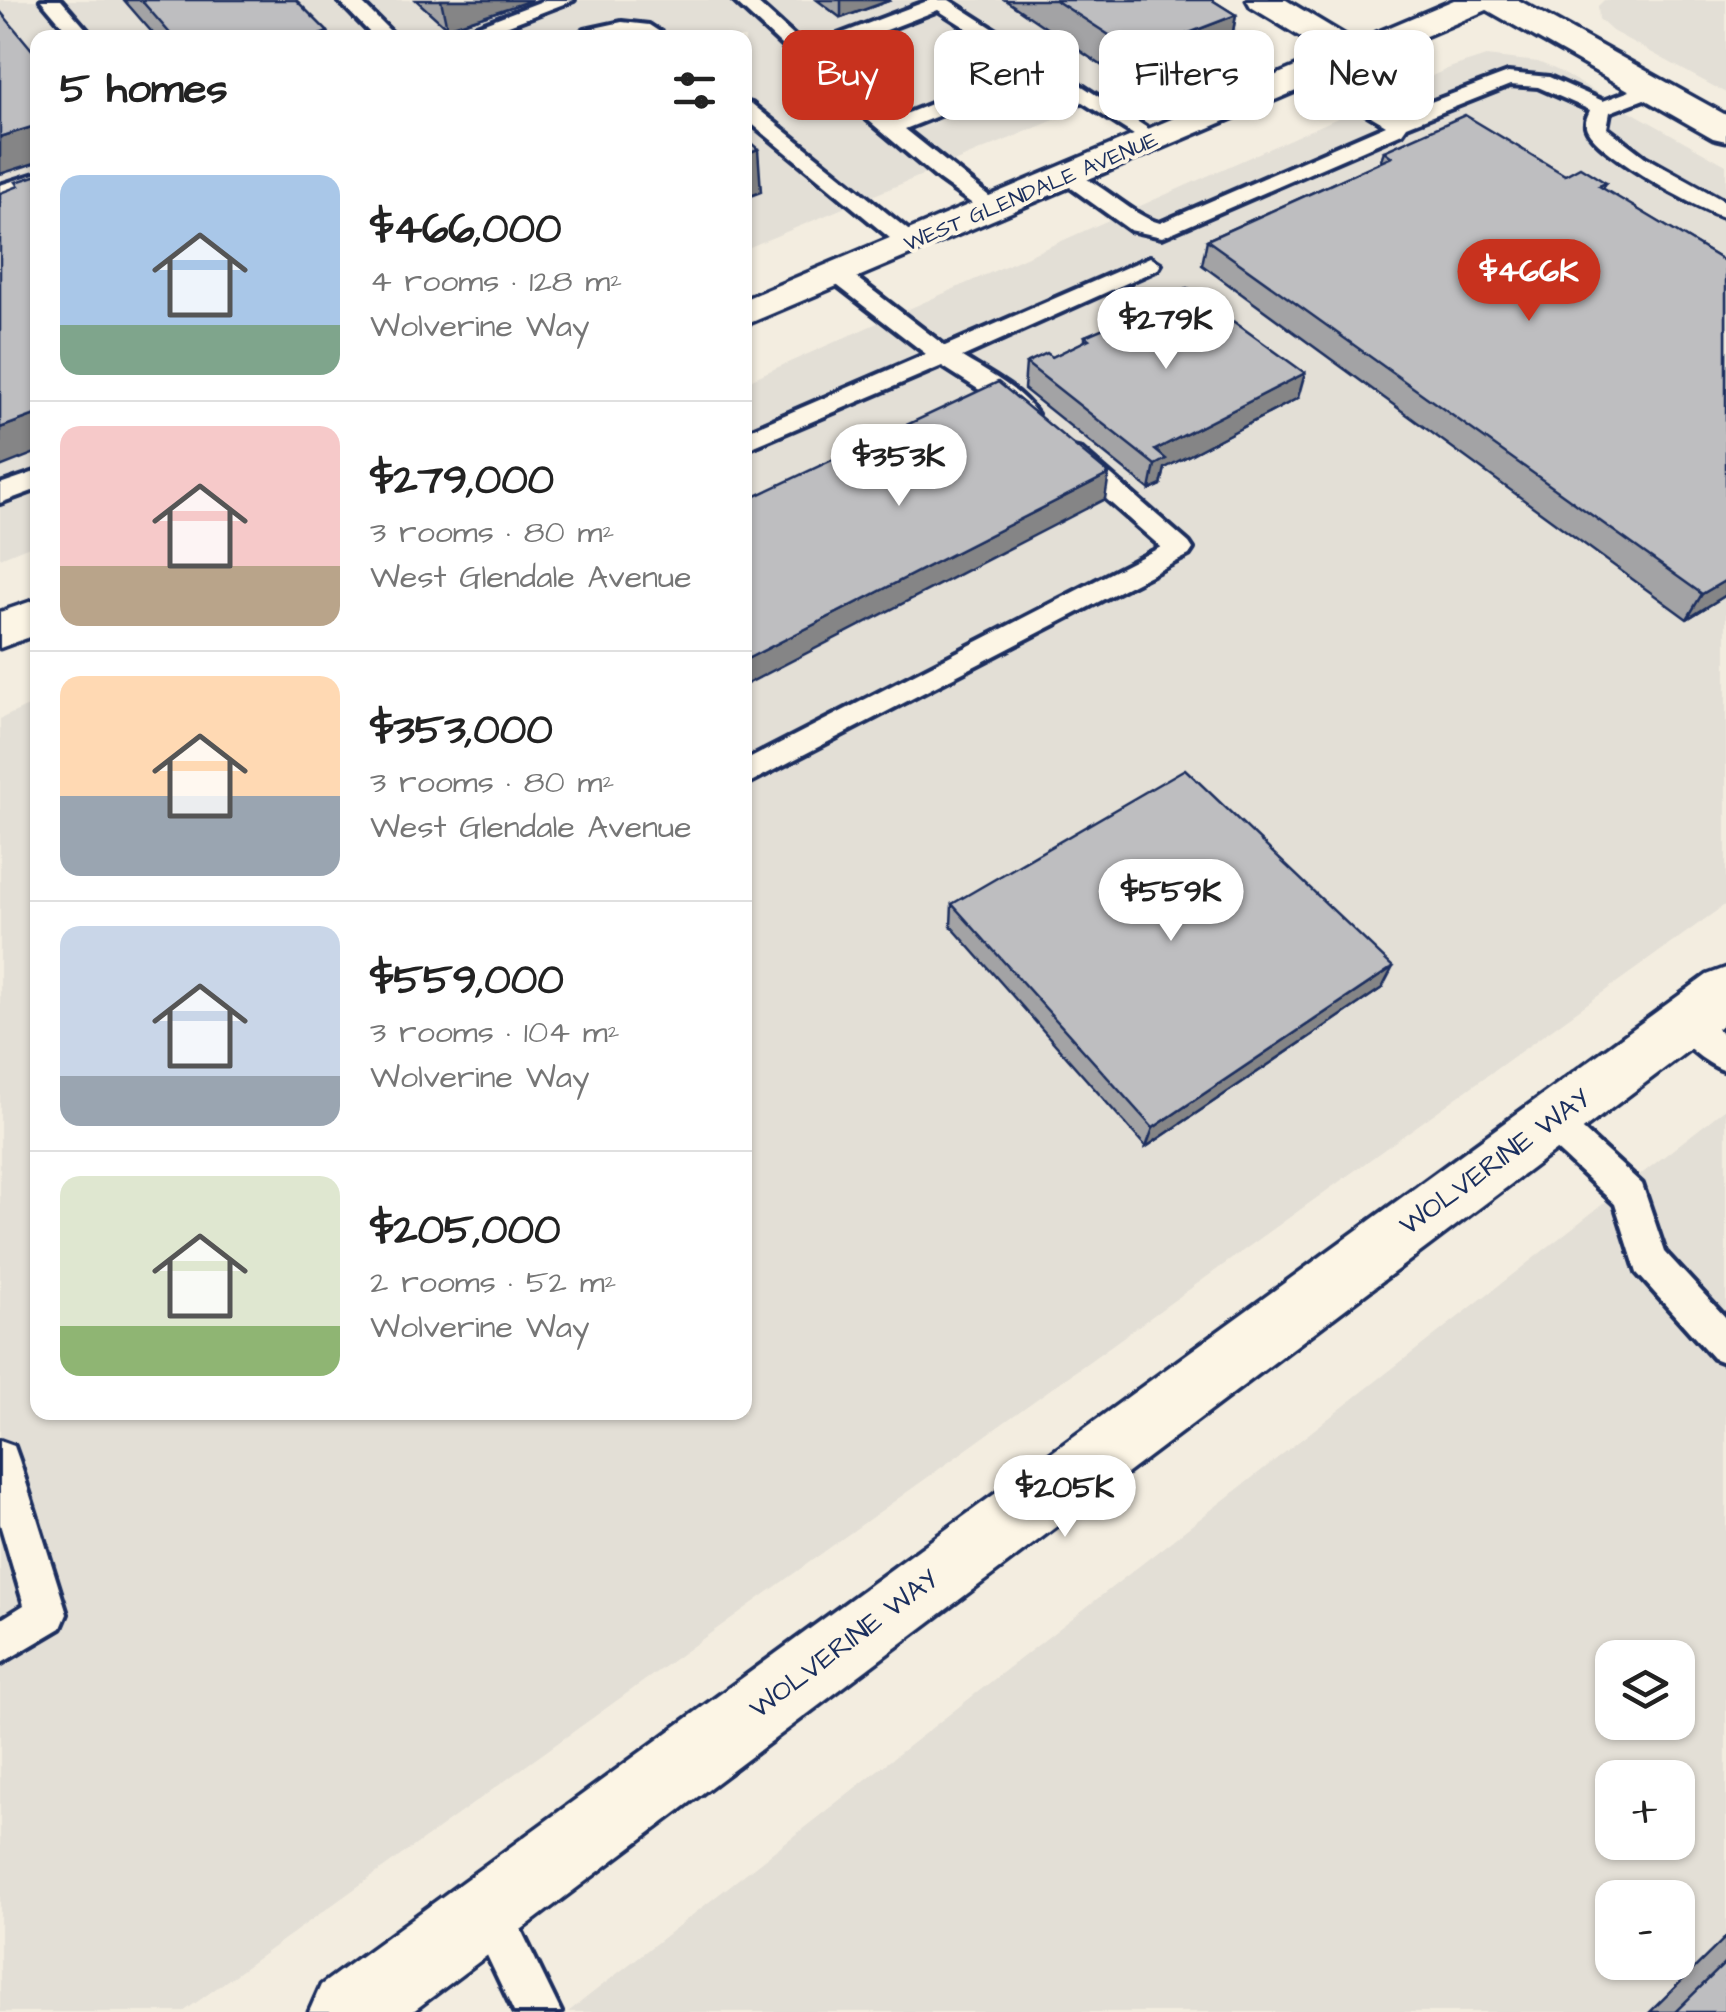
<!DOCTYPE html>
<meta charset="utf-8">
<style>
:root{--surface:#fff;--page:#f2f2f2;--text:#222;--muted:#767676;--line:#e0e0e0;--accent:#c8321e}
body{margin:0;font-family:"Architects Daughter",sans-serif;background:var(--page);color:var(--text);height:100vh;display:flex;flex-direction:column;font-size:38px;white-space:nowrap}
*{box-sizing:border-box;margin:0}
p{font-size:32px;color:var(--muted)}
.icon{flex:none;width:55px;height:55px;fill:none;stroke:currentColor;stroke-width:2;stroke-linecap:round;stroke-linejoin:round}
.map{position:relative;flex:1;overflow:hidden}
.drawer{position:absolute;left:30px;top:30px;width:722px;height:1390px;display:flex;flex-direction:column;background:var(--surface);border-radius:20px;box-shadow:0 2px 8px #0004}
.drawer>*{flex:none}
.banner{position:absolute;left:782px;top:30px;width:792px;height:90px;display:flex;gap:20px}
.tools{position:absolute;left:1595px;top:1640px;display:grid;gap:20px}
.tools a{display:grid;place-items:center;width:100px;height:100px;border-radius:20px;background:var(--surface);box-shadow:0 2px 8px #0004;font-size:50px}
.price{position:absolute;translate:-50% -85px;padding:0 22px;border-radius:35px;background:#fff;color:#222;font-size:32px;line-height:65px;filter:drop-shadow(0 2px 5px #0008)}
.price::after{content:'';position:absolute;left:50%;top:60px;width:30px;height:22px;margin-left:-15px;background:inherit;clip-path:polygon(0 0,100% 0,50% 100%)}
.price.selected{background:var(--accent);color:#fff}
ul{padding:0;list-style:none}
li{display:flex;align-items:center;gap:30px;height:250px;padding:0 30px}
li+li{border-top:2px solid var(--line)}
li span{display:grid;place-items:center;flex:none;width:280px;height:200px;border-radius:20px;color:#555}
li>.icon{margin-inline-start:auto}
span .icon{width:120px;height:120px;fill:#fffc;stroke-width:1}
li b{font-size:42px}
h2{display:flex;justify-content:space-between;align-items:center;height:120px;padding:0 30px;font-size:42px}
.tag{padding:0 35px;border-radius:20px;background:var(--surface);box-shadow:0 2px 8px #0004;font-size:35px;line-height:90px}
.tag.selected{background:var(--accent);color:#fff}
.map>svg:first-child{display:block}
</style>
<div class="map">
<svg width="1726" height="2012" viewBox="0 0 1726 2012">
<rect width="100%" height="100%" fill="#f3ede0"/>
<filter id="ink" filterUnits="userSpaceOnUse"><feTurbulence type="fractalNoise" baseFrequency=".01" numOctaves="2"/><feDisplacementMap in="SourceGraphic" scale="20" xChannelSelector="R" yChannelSelector="G"/><feConvolveMatrix kernelMatrix="1 2 1 2 8 2 1 2 1" color-interpolation-filters="sRGB"/></filter>
<g filter="url(#ink)">
<g fill="#e3dfd6" fill-rule="evenodd">
<path d="M0 0H1204L1235 20 1239 43 745 249V38H38L37 543 0 558Z"/>
<path d="M1604 0H1726V93L1612 31 1599 19 1598 6Z"/>
<path d="M1486 56 1538 62 1557 70 1726 165V904L183 2012H0V719L37 702 38 1412H745V382L1452 67Z"/>
<path d="M1726 1108V2012H568ZM1612 1658H1678V1722H1612ZM1612 1778H1678V1842H1612ZM1612 1898H1678V1962H1612Z"/>
</g>
<g fill="none" stroke-linecap="round" stroke-linejoin="round">
<g stroke="#1b2f5e" stroke-width="8">
<g id="service">
<path d="M41 0H61L94 38H73Z"/>
<path d="M338 0H359L397 38H375Z"/>
<path d="M545 0H574L475 38H445Z"/>
<path d="M733 0H754L806 47 930 0H949L1166 140 1162 144H1148L1040 75 905 129 1004 208 1001 213H985L939 180 796 59ZM938 10 1026 66 893 119 817 57Z"/>
<path d="M622 22 649 25 669 38 632 34 572 38 585 30Z"/>
<path d="M1312 67 1399 114 1508 73 1549 77 1603 101 1646 85H1660L1663 89 1660 93 1610 112 1607 128 1645 157 1726 202V218C1700 211 1591 151 1586 126 1585 119 1588 116 1590 110L1538 87 1510 85 1407 126 1402 133 1162 237 1130 230 1056 177 1059 172C1086 166 1129 216 1160 223L1386 125 1305 77V69Z"/>
<path d="M745 102 752 104 918 238 921 243 918 248H902L745 118Z"/>
<path d="M38 173V186L0 199V185Z"/>
<path d="M1150 257 1161 264 1158 269 962 357C988 373 1019 388 1037 414L1034 420H1016L989 396 942 366 745 450V432L926 354 829 279 826 274 829 269H845L945 346Z"/>
<path d="M1073 448 1082 450 1189 543 1193 549 1189 555 745 785V761L1161 547 1064 462 1060 456 1064 450Z"/>
<path d="M38 471V489L0 503V484Z"/>
<path d="M1685 1007 1697 1011 1726 1037V1071C1705 1064 1678 1041 1669 1021L1673 1011Z"/>
<path d="M1549 1106 1561 1110 1642 1184 1665 1252 1726 1318V1363L1713 1358 1637 1273 1615 1204 1537 1132 1532 1121 1537 1110Z"/>
<path d="M0 1441 14 1446 19 1460 67 1614 61 1628 0 1664V1620L24 1605 0 1524Z"/>
<path d="M487 1887 503 1893 561 2012H514L465 1909 471 1893Z"/>
</g>
</g>
<g stroke="#1b2f5e" stroke-width="7">
<g id="minor">
<path d="M1247 0H1286L1366 48 1371 55 1366 62H1342L1251 7Z"/>
<path d="M1478 0H1518L1726 115V141L1713 138 1482 7Z"/>
<path d="M1726 968V1022L412 2012H309L321 1985 1707 975Z"/>
</g>
</g>
<g stroke="#1b2f5e" stroke-width="7">
<g id="secondary">
<path d="M1454 0H1498L1494 7 745 325V299Z"/>
<path d="M38 599V634L0 648V612Z"/>
</g>
</g>
<use href="#service" fill="#fcf5e5" fill-rule="evenodd"/>
<use href="#minor" fill="#fcf5e5" fill-rule="evenodd"/>
<use href="#secondary" fill="#fcf5e5" fill-rule="evenodd"/>
</g>
<g fill="#a3a3a5" stroke="#1b2f5e" stroke-width="2.5">
<path d="M124 0H296L328 32 329 38H157Z"/>
<path d="M416 0H532L447 28Z"/>
<path d="M817 0H891L841 18Z"/>
<path d="M1005 0H1212L1236 15 1230 47 1132 86Z"/>
<path d="M1384 151 1565 175 1606 183 1603 189 1726 262V595L1687 619 1202 265 1207 240 1380 162Z"/>
<path d="M1168 298 1298 398 1165 468 1161 485 1150 490 1024 389 1026 363 1052 357 1085 341V336L1109 329 1167 302Z"/>
<path d="M952 904 1382 988 1146 1147 951 926Z"/>
<path d="M1726 1937V2012H1650Z"/>
</g>
<g fill="#858586" stroke="#1b2f5e" stroke-width="2.5">
<path d="M441 0H532L447 28Z"/>
<path d="M841 0H891L841 18Z"/>
<path d="M1236 15 1230 47 1132 86 1137 53Z"/>
<path d="M328 32 329 38H311Z"/>
<path d="M38 125V162L0 174V137Z"/>
<path d="M758 149 761 192 745 198V154Z"/>
<path d="M1305 373 1298 398 1165 468 1161 485 1150 490 1155 465V450Z"/>
<path d="M38 414V452L0 467V428Z"/>
<path d="M1109 474 1105 499 745 685V660Z"/>
<path d="M1726 580V595L1687 619 1702 594Z"/>
<path d="M1393 967 1382 988 1146 1147 1153 1128Z"/>
</g>
<g fill="#bebec0" stroke="#1b2f5e" stroke-width="2.5">
<path d="M141 0H296L328 32 311 38H174Z"/>
<path d="M1055 0H1212L1236 15 1137 53Z"/>
<path d="M0 11 38 57V125L0 137Z"/>
<path d="M1465 115 1565 175 1580 167 1606 183 1599 186 1726 262V580L1702 594 1207 240 1392 157 1384 151Z"/>
<path d="M745 138 758 149 745 154Z"/>
<path d="M38 175V414L0 428V193L19 186 16 182Z"/>
<path d="M1187 288 1305 373 1155 450 1166 459 1155 465 1026 363 1047 353 1052 357 1089 339 1085 336 1106 327 1109 329 1171 300 1168 298Z"/>
<path d="M998 382 1109 474 745 660V501Z"/>
<path d="M1185 769 1393 967 1153 1128 952 904Z"/>
<path d="M1726 1962V2012H1675Z"/>
</g>
</g>
<g text-anchor="middle" dominant-baseline="central" stroke-width="8" stroke-linejoin="round" paint-order="stroke">
<g font-size="22" fill="#1b2f5e" stroke="#fcf5e5">
<text transform="translate(1031 192) rotate(-23)">WEST GLENDALE AVENUE</text>
</g>
<g font-size="28" fill="#1b2f5e" stroke="#fcf5e5">
<text transform="translate(1495 1162) rotate(-36)">WOLVERINE WAY</text>
<text transform="translate(844 1644) rotate(-37)">WOLVERINE WAY</text>
</g>
</g>
</svg>
<div class="tools">
<a><svg class="icon" aria-label="layers" viewBox="0 0 24 24"><path d="M12 4l9 5-9 5-9-5zM3 14l9 5 9-5"/></svg></a>
<a>+</a>
<a>−</a>
</div>
<b class="price selected" style="left:1529px;top:324px">$466K</b>
<b class="price" style="left:1166px;top:372px">$279K</b>
<b class="price" style="left:899px;top:509px">$353K</b>
<b class="price" style="left:1171px;top:944px">$559K</b>
<b class="price" style="left:1065px;top:1540px">$205K</b>
<div class="banner">
<a class="tag selected">Buy</a>
<a class="tag">Rent</a>
<a class="tag">Filters</a>
<a class="tag">New</a>
</div>
<section class="drawer">
<h2>5 homes<svg class="icon" aria-label="filters" viewBox="0 0 24 24"><path d="M4 7h16M4 17h16"/><circle cx="9" cy="7" r="2"/><circle cx="15" cy="17" r="2"/></svg></h2>
<ul>
<li><span style="background:linear-gradient(#a9c7e8 75%,#7fa58c 0)"><svg class="icon" aria-label="home" viewBox="0 0 24 24"><path d="M3 11l9-7 9 7M6 9v11h12V9"/></svg></span><div><b>$466,000</b><p>4 rooms · 128 m²</p><p>Wolverine Way</p></div></li>
<li><span style="background:linear-gradient(#f6c9c9 70%,#b9a48a 0)"><svg class="icon" aria-label="home" viewBox="0 0 24 24"><path d="M3 11l9-7 9 7M6 9v11h12V9"/></svg></span><div><b>$279,000</b><p>3 rooms · 80 m²</p><p>West Glendale Avenue</p></div></li>
<li><span style="background:linear-gradient(#ffd9b3 60%,#9aa5b1 0)"><svg class="icon" aria-label="home" viewBox="0 0 24 24"><path d="M3 11l9-7 9 7M6 9v11h12V9"/></svg></span><div><b>$353,000</b><p>3 rooms · 80 m²</p><p>West Glendale Avenue</p></div></li>
<li><span style="background:linear-gradient(#c9d6e8 75%,#9aa5b1 0)"><svg class="icon" aria-label="home" viewBox="0 0 24 24"><path d="M3 11l9-7 9 7M6 9v11h12V9"/></svg></span><div><b>$559,000</b><p>3 rooms · 104 m²</p><p>Wolverine Way</p></div></li>
<li><span style="background:linear-gradient(#dfe7d0 75%,#8fb573 0)"><svg class="icon" aria-label="home" viewBox="0 0 24 24"><path d="M3 11l9-7 9 7M6 9v11h12V9"/></svg></span><div><b>$205,000</b><p>2 rooms · 52 m²</p><p>Wolverine Way</p></div></li>
</ul>
</section>
</div>
